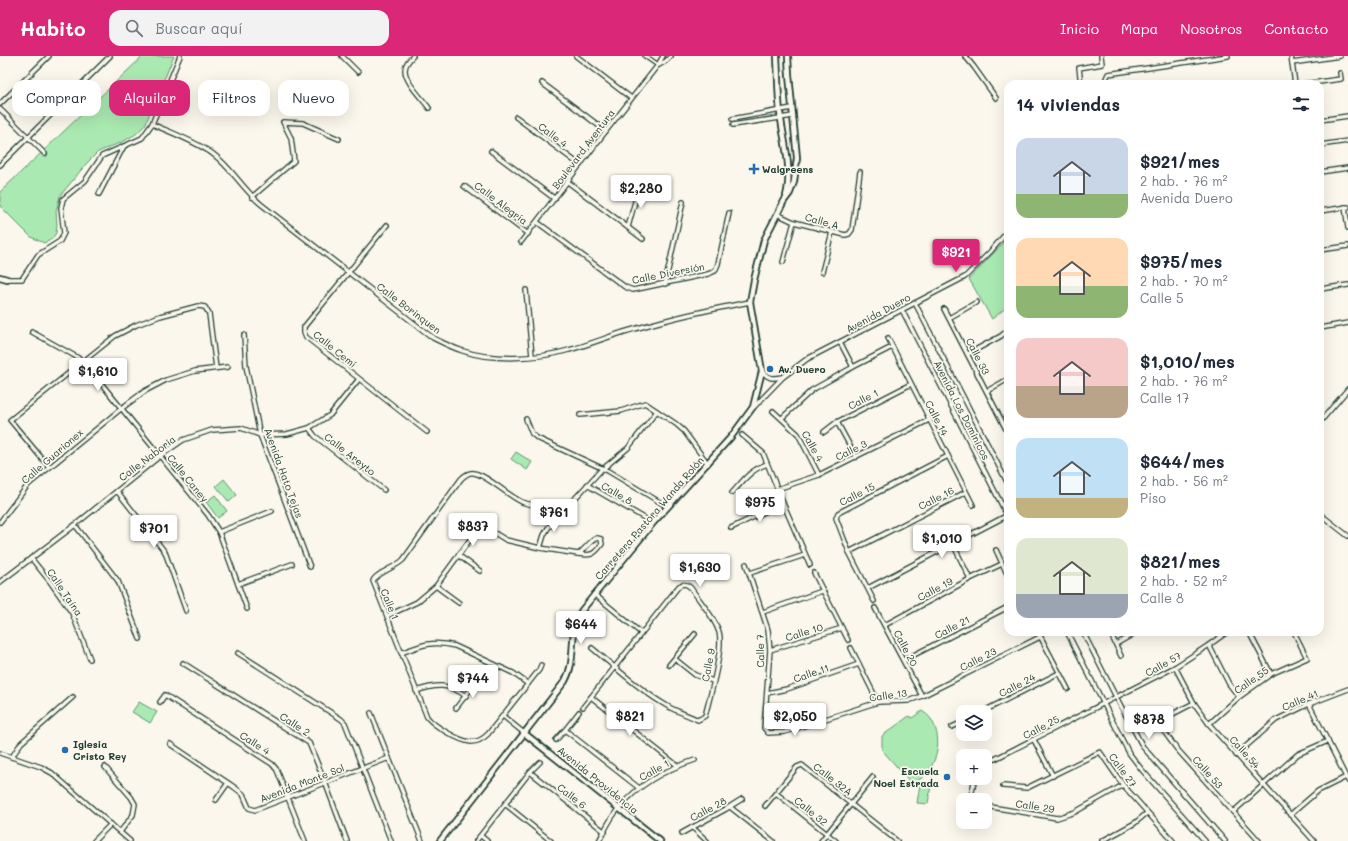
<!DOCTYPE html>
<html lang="es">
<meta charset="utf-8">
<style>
:root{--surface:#fff;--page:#f2f2f3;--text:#1f2937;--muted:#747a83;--accent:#db2777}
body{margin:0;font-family:Mali,sans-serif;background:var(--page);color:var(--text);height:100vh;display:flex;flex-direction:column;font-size:15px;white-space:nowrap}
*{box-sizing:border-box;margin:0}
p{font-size:13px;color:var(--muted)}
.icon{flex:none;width:22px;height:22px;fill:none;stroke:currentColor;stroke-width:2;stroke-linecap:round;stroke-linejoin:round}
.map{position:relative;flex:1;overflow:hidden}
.side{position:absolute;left:1004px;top:24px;width:320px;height:556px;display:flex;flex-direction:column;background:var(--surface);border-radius:12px;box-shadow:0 4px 16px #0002}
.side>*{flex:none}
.top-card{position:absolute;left:12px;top:24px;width:380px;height:36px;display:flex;gap:8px}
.fabs{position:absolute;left:956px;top:649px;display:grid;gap:8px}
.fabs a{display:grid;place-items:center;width:36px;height:36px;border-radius:8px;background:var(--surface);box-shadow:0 4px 16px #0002;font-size:20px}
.price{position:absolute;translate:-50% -34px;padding:0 9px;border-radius:4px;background:#fff;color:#222;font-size:13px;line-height:26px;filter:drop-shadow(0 1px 2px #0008)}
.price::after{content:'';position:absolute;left:50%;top:24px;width:12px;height:9px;margin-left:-6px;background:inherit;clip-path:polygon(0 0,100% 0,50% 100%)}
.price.current{background:var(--accent);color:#fff}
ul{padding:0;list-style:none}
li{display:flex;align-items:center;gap:12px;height:100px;padding:0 12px}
li span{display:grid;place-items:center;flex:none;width:112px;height:80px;border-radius:12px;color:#555}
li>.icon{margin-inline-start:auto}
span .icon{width:48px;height:48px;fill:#fffc;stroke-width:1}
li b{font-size:17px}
h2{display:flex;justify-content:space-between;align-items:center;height:48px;padding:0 12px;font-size:17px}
.chip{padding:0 14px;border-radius:12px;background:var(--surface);box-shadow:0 4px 16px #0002;font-size:14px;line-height:36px}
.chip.current{background:var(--accent);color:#fff}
header{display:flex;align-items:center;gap:24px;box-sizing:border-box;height:56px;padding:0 20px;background:var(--accent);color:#fff}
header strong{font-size:19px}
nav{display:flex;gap:22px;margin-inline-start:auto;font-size:14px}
.search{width:280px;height:36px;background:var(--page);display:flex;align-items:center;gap:10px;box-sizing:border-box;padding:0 14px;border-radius:12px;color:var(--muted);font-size:15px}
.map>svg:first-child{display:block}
</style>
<header>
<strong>Habito</strong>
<div class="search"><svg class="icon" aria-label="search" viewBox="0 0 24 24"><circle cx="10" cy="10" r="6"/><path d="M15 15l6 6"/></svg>Buscar aquí</div>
<nav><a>Inicio</a><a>Mapa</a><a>Nosotros</a><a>Contacto</a></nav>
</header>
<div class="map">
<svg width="1348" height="785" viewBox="0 0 1348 785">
<rect width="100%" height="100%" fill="#fbf7ec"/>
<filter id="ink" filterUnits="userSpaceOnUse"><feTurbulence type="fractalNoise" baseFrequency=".025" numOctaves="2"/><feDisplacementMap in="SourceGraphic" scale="8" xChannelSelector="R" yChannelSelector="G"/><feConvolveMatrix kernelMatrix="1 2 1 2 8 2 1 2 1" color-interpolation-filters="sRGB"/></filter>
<g filter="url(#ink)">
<g fill="#aae9b1" stroke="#649372">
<path d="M143 0H174L145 69 136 78 122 86 98 96 86 108 60 140 56 155 57 169 56 177 52 183 44 187 31 181 0 150V136Z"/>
<path d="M1008 182V250L992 263 969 223Z"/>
<path d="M516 396 532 406 527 414 511 403Z"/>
<path d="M224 423 237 439 229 446 216 430Z"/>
<path d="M215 439 227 455 218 462 206 446Z"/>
<path d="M139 646 157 656 150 667 132 656Z"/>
<path d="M922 655C925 657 929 660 931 663 942 680 939 704 925 719 922 723 916 725 912 728L882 694V680L909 660 912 662Z"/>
<path d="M920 728 931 729 928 748 917 747Z"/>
</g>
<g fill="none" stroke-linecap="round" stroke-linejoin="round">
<g stroke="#1f3d34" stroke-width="6">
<g id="minor">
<path d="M342 0 358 16"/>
<path d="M413 0C409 4 405 8 405 14 405 26 422 42 429 52"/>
<path d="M576 0 631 42"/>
<path d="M645 0 658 9"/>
<path d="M965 0 974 11 996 42"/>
<path d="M1291 0 1295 28"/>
<path d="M1292 7 1340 0"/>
<path d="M659 9 666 5 671 0"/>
<path d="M542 27 606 75"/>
<path d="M1081 28 1079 12 1102 8 1101 0"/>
<path d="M1106 28 1105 25 1108 18 1228 0"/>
<path d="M1304 28 1341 23 1340 17"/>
<path d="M0 48 49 0"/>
<path d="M0 53 45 98"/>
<path d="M516 61 580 109"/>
<path d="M732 63 792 52"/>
<path d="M1320 64 1348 60"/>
<path d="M152 68C172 77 195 85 213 98 232 112 243 134 262 149L433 282C443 287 453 292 463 295 492 305 539 303 569 294 592 288 614 278 638 272 675 261 712 253 750 246"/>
<path d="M733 69 793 60"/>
<path d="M1320 89 1348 85"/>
<path d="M491 95 555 143"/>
<path d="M0 109 110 0"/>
<path d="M1320 116 1348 112"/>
<path d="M568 126 643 183"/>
<path d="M464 130 528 178"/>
<path d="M99 138 124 90"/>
<path d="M252 141 294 105 291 82 283 66 303 67 339 83"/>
<path d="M1345 151 1348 172"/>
<path d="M1320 155 1348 151"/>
<path d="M777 158 794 166 845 179 849 178 852 174 860 116"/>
<path d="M537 166 625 231 633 234 708 218 715 215 718 208 729 157"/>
<path d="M387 169 304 271V276L306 281 427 376"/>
<path d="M628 171 639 131"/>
<path d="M521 186 606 75 658 9 663 0"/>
<path d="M1320 194 1348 190"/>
<path d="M783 206 794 166"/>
<path d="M822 216 832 176"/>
<path d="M7 223H22L38 199 60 185 64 177 61 152 63 143 85 125 102 100 142 82 152 68 180 0"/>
<path d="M665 228 683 146"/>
<path d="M1320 233 1348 229"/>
<path d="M526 234 532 300"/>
<path d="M915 247 1008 428"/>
<path d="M944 253 1008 377"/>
<path d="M902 254 1008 461"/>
<path d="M949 262 977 246"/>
<path d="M1320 272 1348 267"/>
<path d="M32 276 75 300 83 305 208 459 219 476 247 553"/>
<path d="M244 279 246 310 260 379 310 511"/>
<path d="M888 282 973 449"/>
<path d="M840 286 853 311"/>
<path d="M968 298 1001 280 1008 274"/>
<path d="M762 315C768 323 773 323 782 321"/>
<path d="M987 335 1008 323"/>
<path d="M754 351 783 321 807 303 965 221 990 196 1008 175"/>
<path d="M773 355 798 378 819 419"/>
<path d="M580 359 621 355 645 347 676 368 684 375 708 408"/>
<path d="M782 362 812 334 853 311 892 291"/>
<path d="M526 363 532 378 537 382 608 415 668 451"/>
<path d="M837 366 856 401"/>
<path d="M1320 366 1348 333"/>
<path d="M309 372 315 380 384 434"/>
<path d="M824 376 837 366 911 328"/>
<path d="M742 379 763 397 783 447 810 509"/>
<path d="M49 411 10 364 115 280 136 269 160 260 198 250 205 251 209 258 216 312"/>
<path d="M605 411 628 392 657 355"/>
<path d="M587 429 653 467"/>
<path d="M777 433 819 419 929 364"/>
<path d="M117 435 165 496 186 555"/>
<path d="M732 437C743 425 750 414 767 408"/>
<path d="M1320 458 1348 480"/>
<path d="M0 466 28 429 122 352 145 335 166 324 195 315 228 311"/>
<path d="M75 469 118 525 140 583"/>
<path d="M731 472 783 447"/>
<path d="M219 476 272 455"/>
<path d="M597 482 601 483 602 488C594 499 591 500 578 498 585 494 589 485 597 482Z"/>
<path d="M953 488 970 523"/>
<path d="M540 492 544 479 548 472 601 414"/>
<path d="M996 494 1008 520"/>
<path d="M849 496 966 436"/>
<path d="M458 499 480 515"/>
<path d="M31 502 51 527 72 557 90 603"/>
<path d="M746 508 768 574 770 594 764 672 768 677 785 676 878 646 908 645 922 640 1040 581"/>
<path d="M750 517 805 499"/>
<path d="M814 517 848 584"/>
<path d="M0 526 75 469 160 400 183 384 212 374 241 372 260 379 287 378 309 372 330 359 359 323"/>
<path d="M238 528 292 508"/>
<path d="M436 530 459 547"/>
<path d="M868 532 1008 459"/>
<path d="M594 538 641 577"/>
<path d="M874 545 849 496 836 462 838 457 948 400"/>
<path d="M875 552 922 640"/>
<path d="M763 556 822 535"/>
<path d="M387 560 417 546 436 530 477 474V470L479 468H483L493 476 506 484 540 492 578 498"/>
<path d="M885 569 970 523 1002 508"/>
<path d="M1038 576 1068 633"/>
<path d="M1067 576 1129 697 1142 714 1205 785"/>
<path d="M1083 576 1116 641 1143 691 1225 785"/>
<path d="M1110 576 1121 600"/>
<path d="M1249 576 1271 618"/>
<path d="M1116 588 1137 576"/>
<path d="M1209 589 1229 628 1239 641"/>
<path d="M851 592 878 646"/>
<path d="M770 594 842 572"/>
<path d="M238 597 341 663 345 667 391 785"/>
<path d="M401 597C421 589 433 584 455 590L513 617 528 628"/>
<path d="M675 603 695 619 713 625"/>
<path d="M904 604 1008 551"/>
<path d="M183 607 309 687 325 726 347 785"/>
<path d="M541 609 539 614 488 678C483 683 478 686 471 686 459 685 434 670 427 661L373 525C375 518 396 511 403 504L461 423C465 419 469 416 474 417 487 419 508 440 522 446 536 451 546 449 560 459"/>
<path d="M669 609 695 578"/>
<path d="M1175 611 1194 647 1209 668 1314 785"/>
<path d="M416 635C436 628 448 627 466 640"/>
<path d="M767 637 787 633 859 608"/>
<path d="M591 641 678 710"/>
<path d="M160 646 165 639 272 708 277 714 305 785"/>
<path d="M1194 647 1163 663 1160 670 1176 692 1259 785"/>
<path d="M1309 648 1348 725"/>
<path d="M583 651 679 530C684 527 687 528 691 532 700 546 714 560 719 576 724 592 710 641 705 660L698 664C688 659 678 656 669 651 643 637 615 611 592 592"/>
<path d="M456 652 477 625"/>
<path d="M982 656 1059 617"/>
<path d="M371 657 422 785"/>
<path d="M503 660 524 677"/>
<path d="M1209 668 1239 641 1271 618 1307 602 1294 576"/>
<path d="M952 671 963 666"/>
<path d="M565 674 639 732"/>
<path d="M556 684 565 674 579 656"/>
<path d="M1034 684 1053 720"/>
<path d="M170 688 234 731 243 738 249 752 255 754 389 702"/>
<path d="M0 697 41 711 52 717 130 785"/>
<path d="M1236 699 1276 664 1309 648 1348 633"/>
<path d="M12 701 21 687 73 641"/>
<path d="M985 708 1175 611 1209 589 1227 576"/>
<path d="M105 711 131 741 135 748 133 759 120 776"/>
<path d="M530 716 605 776"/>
<path d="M1003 730 1027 732 1100 696 1123 729 1173 785"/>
<path d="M776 737 836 785"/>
<path d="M216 744 228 727"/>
<path d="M970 744 975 722"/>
<path d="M505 748 551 785"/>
<path d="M765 750 797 711 802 709 897 785"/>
<path d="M985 750 1057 762 1075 756 1123 729"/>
<path d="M730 751 773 785"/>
<path d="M1233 756 1298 698 1328 685"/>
<path d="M1290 759 1318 735 1346 721"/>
<path d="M692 771 707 785"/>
<path d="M682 777 726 753 742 743"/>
<path d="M481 780 487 785"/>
<path d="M94 785 111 768"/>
<path d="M476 785 530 716 540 706"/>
<path d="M599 785C605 774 611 760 620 751 639 728 667 713 695 704"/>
<path d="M821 785 873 721"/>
<path d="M1102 785 1135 767 1147 757"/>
</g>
</g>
<g stroke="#1f3d34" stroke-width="8">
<g id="tertiary">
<path d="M777 0C778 19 778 38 780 56 783 83 793 113 786 140"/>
<path d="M0 221 7 223"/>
<path d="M524 677 660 785"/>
<path d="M440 785 565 625C578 602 567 576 582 554L653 467 731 381 753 351 762 315 750 246 754 224 764 184 784 145 790 137 794 126 797 102 789 19 788 0"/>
</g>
</g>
<use href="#minor" stroke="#fbf7ec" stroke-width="3.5"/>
<use href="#tertiary" stroke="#fbf7ec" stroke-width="4.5"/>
</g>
</g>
<g fill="#1f6fb2" stroke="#fbf7ec" stroke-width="1.5">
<path d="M752 107h4v4h4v4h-4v4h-4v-4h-4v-4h4z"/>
<circle cx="770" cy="313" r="4"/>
<circle cx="65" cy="694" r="4"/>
<circle cx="947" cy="721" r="4"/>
</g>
<g text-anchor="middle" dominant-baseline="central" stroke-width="3.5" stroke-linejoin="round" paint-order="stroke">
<g font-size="10" fill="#1f3d34" stroke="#fbf7ec">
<text transform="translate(553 79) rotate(37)">Calle 4</text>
<text transform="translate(583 93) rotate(-53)">Boulevard Aventura</text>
<text transform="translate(501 147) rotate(37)">Calle Alegría</text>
<text transform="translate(822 165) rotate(15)">Calle A</text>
<text transform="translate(668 217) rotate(-11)">Calle Diversión</text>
<text transform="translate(409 252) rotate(37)">Calle Borinquen</text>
<text transform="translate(878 257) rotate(-28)">Avenida Duero</text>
<text transform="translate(335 293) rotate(39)">Calle Cemí</text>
<text transform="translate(978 300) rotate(63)">Calle 33</text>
<text transform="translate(863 343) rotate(-27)">Calle 1</text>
<text transform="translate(962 354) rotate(63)">Avenida Los Dominicos</text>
<text transform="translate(937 362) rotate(63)">Calle 14</text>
<text transform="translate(813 390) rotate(61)">Calle 4</text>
<text transform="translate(851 394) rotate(-26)">Calle 3</text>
<text transform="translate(350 398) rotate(38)">Calle Areyto</text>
<text transform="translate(52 400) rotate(-41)">Calle Guarionex</text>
<text transform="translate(147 402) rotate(-37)">Calle Naboria</text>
<text transform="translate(284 417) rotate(70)">Avenida Hato Tejas</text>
<text transform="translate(188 422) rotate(51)">Calle Caney</text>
<text transform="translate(617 437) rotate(30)">Calle 8</text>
<text transform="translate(857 438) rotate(-27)">Calle 15</text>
<text transform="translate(936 442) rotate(-27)">Calle 16</text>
<text transform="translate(649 462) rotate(-49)">Carretera Pastora Wanda Rolón</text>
<text transform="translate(935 533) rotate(-28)">Calle 19</text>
<text transform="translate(65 536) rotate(56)">Calle Taína</text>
<text transform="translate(390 548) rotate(68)">Calle 1</text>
<text transform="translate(952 571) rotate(-27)">Calle 21</text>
<text transform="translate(804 576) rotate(-17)">Calle 10</text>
<text transform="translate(906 592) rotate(62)">Calle 20</text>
<text transform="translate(760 595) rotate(-91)">Calle 7</text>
<text transform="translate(978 603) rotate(-27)">Calle 23</text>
<text transform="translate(1163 608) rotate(-29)">Calle 57</text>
<text transform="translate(708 609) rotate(-79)">Calle 9</text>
<text transform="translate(811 617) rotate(-19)">Calle 11</text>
<text transform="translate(1251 624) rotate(-35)">Calle 55</text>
<text transform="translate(1017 629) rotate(-27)">Calle 24</text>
<text transform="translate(888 639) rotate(-8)">Calle 13</text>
<text transform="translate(1300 644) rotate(-23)">Calle 41</text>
<text transform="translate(295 668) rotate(33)">Calle 2</text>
<text transform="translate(1041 671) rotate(-27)">Calle 25</text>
<text transform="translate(255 687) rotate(33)">Calle 4</text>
<text transform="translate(1245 696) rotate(48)">Calle 54</text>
<text transform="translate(654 714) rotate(-29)">Calle 1</text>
<text transform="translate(1123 714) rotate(54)">Calle 27</text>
<text transform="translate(1208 716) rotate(48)">Calle 53</text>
<text transform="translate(833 723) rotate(38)">Calle 32A</text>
<text transform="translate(598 724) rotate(39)">Avenida Providencia</text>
<text transform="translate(302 727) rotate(-21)">Avenida Monte Sol</text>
<text transform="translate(572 740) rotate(38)">Calle 6</text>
<text transform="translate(1035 750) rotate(9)">Calle 29</text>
<text transform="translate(708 753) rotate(-28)">Calle 28</text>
<text transform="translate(811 755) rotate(39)">Calle 32</text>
</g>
<g font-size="10" font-weight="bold" fill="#1f3d34" stroke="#fbf7ec" text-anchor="start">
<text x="762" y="113">Walgreens</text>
<text x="778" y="313">Av. Duero</text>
<text x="73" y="688">Iglesia<tspan x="73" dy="12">Cristo Rey</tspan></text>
<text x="939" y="715" text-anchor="end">Escuela<tspan x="939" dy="12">Noel Estrada</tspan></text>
</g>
</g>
</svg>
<div class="fabs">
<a><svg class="icon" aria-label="layers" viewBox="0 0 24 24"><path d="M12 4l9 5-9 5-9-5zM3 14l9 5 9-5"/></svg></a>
<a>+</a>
<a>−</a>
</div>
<b class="price" style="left:641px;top:153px">$2,280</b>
<b class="price current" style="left:956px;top:217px">$921</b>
<b class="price" style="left:98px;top:336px">$1,610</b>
<b class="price" style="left:760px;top:467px">$975</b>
<b class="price" style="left:554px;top:477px">$761</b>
<b class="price" style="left:473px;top:491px">$837</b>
<b class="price" style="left:154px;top:493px">$701</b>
<b class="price" style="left:942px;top:503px">$1,010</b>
<b class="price" style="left:700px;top:532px">$1,630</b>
<b class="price" style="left:581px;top:589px">$644</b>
<b class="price" style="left:473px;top:643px">$744</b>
<b class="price" style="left:630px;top:681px">$821</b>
<b class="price" style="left:795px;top:681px">$2,050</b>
<b class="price" style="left:1149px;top:684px">$878</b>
<div class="top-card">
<a class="chip">Comprar</a>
<a class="chip current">Alquilar</a>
<a class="chip">Filtros</a>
<a class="chip">Nuevo</a>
</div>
<section class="side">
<h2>14 viviendas<svg class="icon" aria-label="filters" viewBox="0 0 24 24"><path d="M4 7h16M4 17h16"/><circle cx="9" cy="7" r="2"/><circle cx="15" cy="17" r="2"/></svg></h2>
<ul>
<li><span style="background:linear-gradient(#c9d6e8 70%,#8fb573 0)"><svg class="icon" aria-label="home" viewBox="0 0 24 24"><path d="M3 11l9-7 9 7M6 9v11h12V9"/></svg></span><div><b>$921/mes</b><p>2 hab. · 76 m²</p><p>Avenida Duero</p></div></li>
<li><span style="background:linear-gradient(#ffd9b3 60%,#8fb573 0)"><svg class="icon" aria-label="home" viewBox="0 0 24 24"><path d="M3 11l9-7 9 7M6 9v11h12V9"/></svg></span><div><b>$975/mes</b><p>2 hab. · 70 m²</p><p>Calle 5</p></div></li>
<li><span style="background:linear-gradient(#f6c9c9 60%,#b9a48a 0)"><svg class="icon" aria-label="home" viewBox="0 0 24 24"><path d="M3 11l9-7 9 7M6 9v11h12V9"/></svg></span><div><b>$1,010/mes</b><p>2 hab. · 76 m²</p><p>Calle 17</p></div></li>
<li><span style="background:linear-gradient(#bfe0f5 75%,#c2b280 0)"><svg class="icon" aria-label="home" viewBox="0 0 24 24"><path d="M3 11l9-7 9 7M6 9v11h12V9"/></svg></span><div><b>$644/mes</b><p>2 hab. · 56 m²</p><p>Piso</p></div></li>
<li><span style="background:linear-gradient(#dfe7d0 70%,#9aa5b1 0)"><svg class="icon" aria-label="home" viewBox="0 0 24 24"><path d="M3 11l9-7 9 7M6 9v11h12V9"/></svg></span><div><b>$821/mes</b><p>2 hab. · 52 m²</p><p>Calle 8</p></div></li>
</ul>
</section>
</div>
